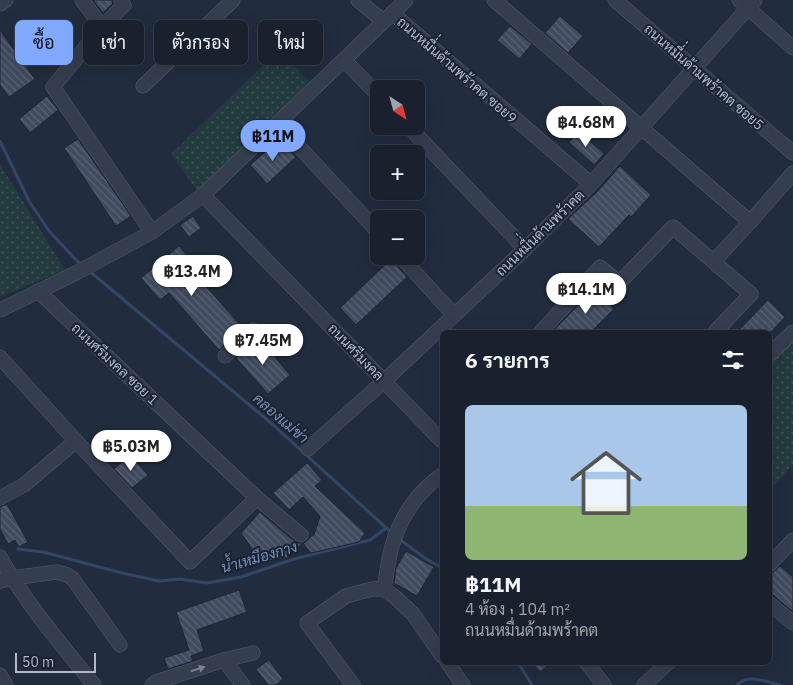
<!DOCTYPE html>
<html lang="th">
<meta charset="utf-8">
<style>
:root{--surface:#19212e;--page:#222936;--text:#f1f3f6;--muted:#9fa3aa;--line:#373e4a;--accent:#80a9ff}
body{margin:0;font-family:"IBM Plex Sans",Sarabun,sans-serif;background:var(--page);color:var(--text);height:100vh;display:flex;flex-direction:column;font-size:19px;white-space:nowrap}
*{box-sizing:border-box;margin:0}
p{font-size:16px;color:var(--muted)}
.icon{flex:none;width:28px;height:28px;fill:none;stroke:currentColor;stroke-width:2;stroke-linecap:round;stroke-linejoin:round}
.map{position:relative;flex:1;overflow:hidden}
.panel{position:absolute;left:440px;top:330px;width:332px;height:335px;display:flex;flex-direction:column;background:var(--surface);border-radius:8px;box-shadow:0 5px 20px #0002,0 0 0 1px var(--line)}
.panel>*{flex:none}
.hud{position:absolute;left:15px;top:20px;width:350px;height:45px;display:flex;gap:10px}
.needle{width:32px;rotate:144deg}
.buttons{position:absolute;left:370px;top:80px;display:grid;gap:10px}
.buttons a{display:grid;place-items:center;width:55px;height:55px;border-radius:8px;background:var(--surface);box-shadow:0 5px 20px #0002,0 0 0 1px var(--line);font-size:25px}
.scale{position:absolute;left:15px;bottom:12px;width:81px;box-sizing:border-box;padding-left:5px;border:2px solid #b1b9c9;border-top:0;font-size:14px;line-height:18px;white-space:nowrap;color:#b1b9c9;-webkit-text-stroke:4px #1a2333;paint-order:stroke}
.price{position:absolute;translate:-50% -42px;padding:0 11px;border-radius:18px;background:#fff;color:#222;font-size:16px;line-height:32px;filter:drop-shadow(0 1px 2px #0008)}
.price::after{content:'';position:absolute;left:50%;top:30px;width:15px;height:11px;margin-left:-8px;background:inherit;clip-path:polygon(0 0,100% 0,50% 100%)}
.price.current{background:var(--accent);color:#111}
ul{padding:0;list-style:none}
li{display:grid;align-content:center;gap:10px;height:265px;padding:0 25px}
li+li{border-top:1px solid var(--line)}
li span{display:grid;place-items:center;height:155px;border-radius:8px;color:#555}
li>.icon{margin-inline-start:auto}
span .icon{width:90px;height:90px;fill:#fffc;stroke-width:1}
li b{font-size:21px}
h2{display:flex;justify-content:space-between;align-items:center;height:60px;padding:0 25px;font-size:21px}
.pill{padding:0 18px;border-radius:8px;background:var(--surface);box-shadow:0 5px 20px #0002,0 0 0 1px var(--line);font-size:18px;line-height:45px}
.pill.current{background:var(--accent);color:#111}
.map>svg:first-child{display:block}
</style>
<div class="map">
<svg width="793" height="685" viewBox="0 0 793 685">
<defs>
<pattern id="green-dots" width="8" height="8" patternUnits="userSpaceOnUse" patternTransform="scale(1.25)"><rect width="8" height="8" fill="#233a3f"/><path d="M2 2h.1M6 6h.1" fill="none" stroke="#415459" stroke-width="1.8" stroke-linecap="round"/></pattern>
<pattern id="building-back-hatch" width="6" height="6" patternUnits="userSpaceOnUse" patternTransform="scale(1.25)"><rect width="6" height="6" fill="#404b60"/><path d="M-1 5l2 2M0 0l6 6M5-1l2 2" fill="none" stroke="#596375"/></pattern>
</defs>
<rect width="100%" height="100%" fill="#212c3e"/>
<g fill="url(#green-dots)">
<path d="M278 51 314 85 198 192 171 154Z"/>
<path d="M0 164 65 270 0 297Z"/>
<path d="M793 341V465L770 490V363Z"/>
</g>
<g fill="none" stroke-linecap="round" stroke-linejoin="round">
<g stroke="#344666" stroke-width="3">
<path d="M0 141 29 201 49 231 81 265"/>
<path d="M88 270 271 423 393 534"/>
<path d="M398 538 426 559 439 566 442 569"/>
<path d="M18 549 43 552 122 573 159 581 180 579 207 583 241 577 294 559 370 540 386 528"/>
<path d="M518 662 532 685"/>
<path d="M737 685C748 673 766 682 780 685"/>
</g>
</g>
<g fill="url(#building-back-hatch)" stroke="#1c2535">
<path d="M93 0H112L113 3 103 13Z"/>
<path d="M560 16 583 36 568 53 545 33Z"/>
<path d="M510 26 532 44 519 59 497 40Z"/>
<path d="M0 30 35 79 9 97 0 85Z"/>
<path d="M47 96 58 110 30 133 19 119Z"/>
<path d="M579 131 604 154 594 165 569 142Z"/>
<path d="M78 139 131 216 116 226 64 148Z"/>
<path d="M279 140 296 157 267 184 250 165Z"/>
<path d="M620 166 651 195 631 217 629 215 599 247 568 219 598 191Z"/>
<path d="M193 216 201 228 189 237 180 225Z"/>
<path d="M179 246 197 268 193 272 243 328 219 350 169 293 160 300 141 278Z"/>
<path d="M391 259 407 277 356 325 340 308Z"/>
<path d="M594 289 614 309 591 332H552Z"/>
<path d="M768 300 785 317 771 332H737Z"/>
<path d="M258 337 290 375 268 394 236 358Z"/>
<path d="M130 455 148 475 132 488 114 469Z"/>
<path d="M307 463 322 480 315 486 365 533 359 542 311 553 303 543 286 558 261 562 241 533 260 512 295 542 299 543H304L308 540 310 537 314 535 320 516 303 497 289 510 273 493Z"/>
<path d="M7 504 28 542 19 547 15 540 8 544 0 529V507Z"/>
<path d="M406 551 434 567 417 596 394 583 396 568Z"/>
<path d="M780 566 793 577V612L770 592V575Z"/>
<path d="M239 590 247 612 197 630 204 651 191 656 193 661 168 669 164 658 189 650 176 612Z"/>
<path d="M269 660 283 679 276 685H268L256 669Z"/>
<path d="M531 662H552L540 672Z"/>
</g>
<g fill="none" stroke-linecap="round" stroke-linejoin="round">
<g stroke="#535c6c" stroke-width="15">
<g id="minor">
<path d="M82 0 102 27"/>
<path d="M121 0 124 5 102 27 53 87 152 232"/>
<path d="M358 0 383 21"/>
<path d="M494 0 750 222"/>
<path d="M615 0 793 153"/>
<path d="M739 0 793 48"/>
<path d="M0 4 6 0"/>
<path d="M392 13 591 184"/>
<path d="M344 60 379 96"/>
<path d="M143 86 233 0"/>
<path d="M278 124 379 233"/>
<path d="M408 126 525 249"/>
<path d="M203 195 442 441"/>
<path d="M400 256 454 315"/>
<path d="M714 261 750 222 793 173"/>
<path d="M38 291 257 498 301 535"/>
<path d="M0 310 76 273 152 232 203 195 406 0"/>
<path d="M541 332 600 267 619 283 673 227 751 294 715 332"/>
<path d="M770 354 793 332"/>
<path d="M225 356 253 330"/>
<path d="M0 357 76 441 190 562 257 498"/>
<path d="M308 449 384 381 525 249 591 184 755 0"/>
<path d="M0 498 24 485 76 441"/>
<path d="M0 557C26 604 61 644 94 685"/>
<path d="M770 564 793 540"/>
<path d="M0 581 12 578 57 572 67 575 73 579 120 645"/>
<path d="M384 589C387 574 388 558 393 543 401 516 419 490 442 475"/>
<path d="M770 604 793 623"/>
<path d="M224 660 253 653"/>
<path d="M447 662 463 685"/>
<path d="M586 662 604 685"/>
<path d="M0 675 6 685"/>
<path d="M152 685 156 682 224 660 243 685"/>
<path d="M353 685 307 623 346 596 372 589H384L395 597 413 614 442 656"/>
<path d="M644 685 669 662"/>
</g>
</g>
<use href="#minor" stroke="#353e4e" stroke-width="14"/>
</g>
<defs><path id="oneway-solid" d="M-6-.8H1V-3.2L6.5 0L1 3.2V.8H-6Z" transform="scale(1.25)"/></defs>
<use fill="#798292" href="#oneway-solid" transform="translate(198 669) rotate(-18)"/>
<g text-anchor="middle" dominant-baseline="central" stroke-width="4" stroke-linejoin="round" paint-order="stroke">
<g font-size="14" fill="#b1b9c9" stroke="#1a2333">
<text transform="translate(457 70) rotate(41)">ถนนหมื่่นด้ามพร้าคต ซอย9</text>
<text transform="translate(704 77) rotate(41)">ถนนหมื่่นด้ามพร้าคต ซอย5</text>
<text transform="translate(540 233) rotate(-44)">ถนนหมื่่นด้ามพร้าคต</text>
<text transform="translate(356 352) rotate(46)">ถนนศรีมงคล</text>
<text transform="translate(115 364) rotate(43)">ถนนศรีมงคล ซอย 1</text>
</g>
<g font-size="15" font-style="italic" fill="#768db3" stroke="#1a2333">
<text transform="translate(281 418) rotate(41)">คลองแม่ข่า</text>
<text transform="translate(259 557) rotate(-16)">น้ำเหมืองกาง</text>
</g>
</g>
</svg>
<div class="buttons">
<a><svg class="needle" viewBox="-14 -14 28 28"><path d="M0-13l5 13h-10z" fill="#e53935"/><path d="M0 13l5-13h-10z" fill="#9fa3aa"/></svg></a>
<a>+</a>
<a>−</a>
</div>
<div class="scale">50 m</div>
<b class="price" style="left:586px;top:148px">฿4.68M</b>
<b class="price current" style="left:273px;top:162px">฿11M</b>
<b class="price" style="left:192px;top:297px">฿13.4M</b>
<b class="price" style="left:586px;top:315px">฿14.1M</b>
<b class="price" style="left:263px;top:366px">฿7.45M</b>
<b class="price" style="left:131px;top:472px">฿5.03M</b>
<div class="hud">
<a class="pill current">ซื้อ</a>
<a class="pill">เช่า</a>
<a class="pill">ตัวกรอง</a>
<a class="pill">ใหม่</a>
</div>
<section class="panel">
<h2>6 รายการ<svg class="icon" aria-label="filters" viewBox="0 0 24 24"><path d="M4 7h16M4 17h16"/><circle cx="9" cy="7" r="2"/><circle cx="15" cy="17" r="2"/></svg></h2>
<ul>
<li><span style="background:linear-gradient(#a9c7e8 65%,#8fb573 0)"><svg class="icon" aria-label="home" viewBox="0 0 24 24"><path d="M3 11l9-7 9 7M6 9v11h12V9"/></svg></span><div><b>฿11M</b><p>4 ห้อง · 104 m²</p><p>ถนนหมื่่นด้ามพร้าคต</p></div></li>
</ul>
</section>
</div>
